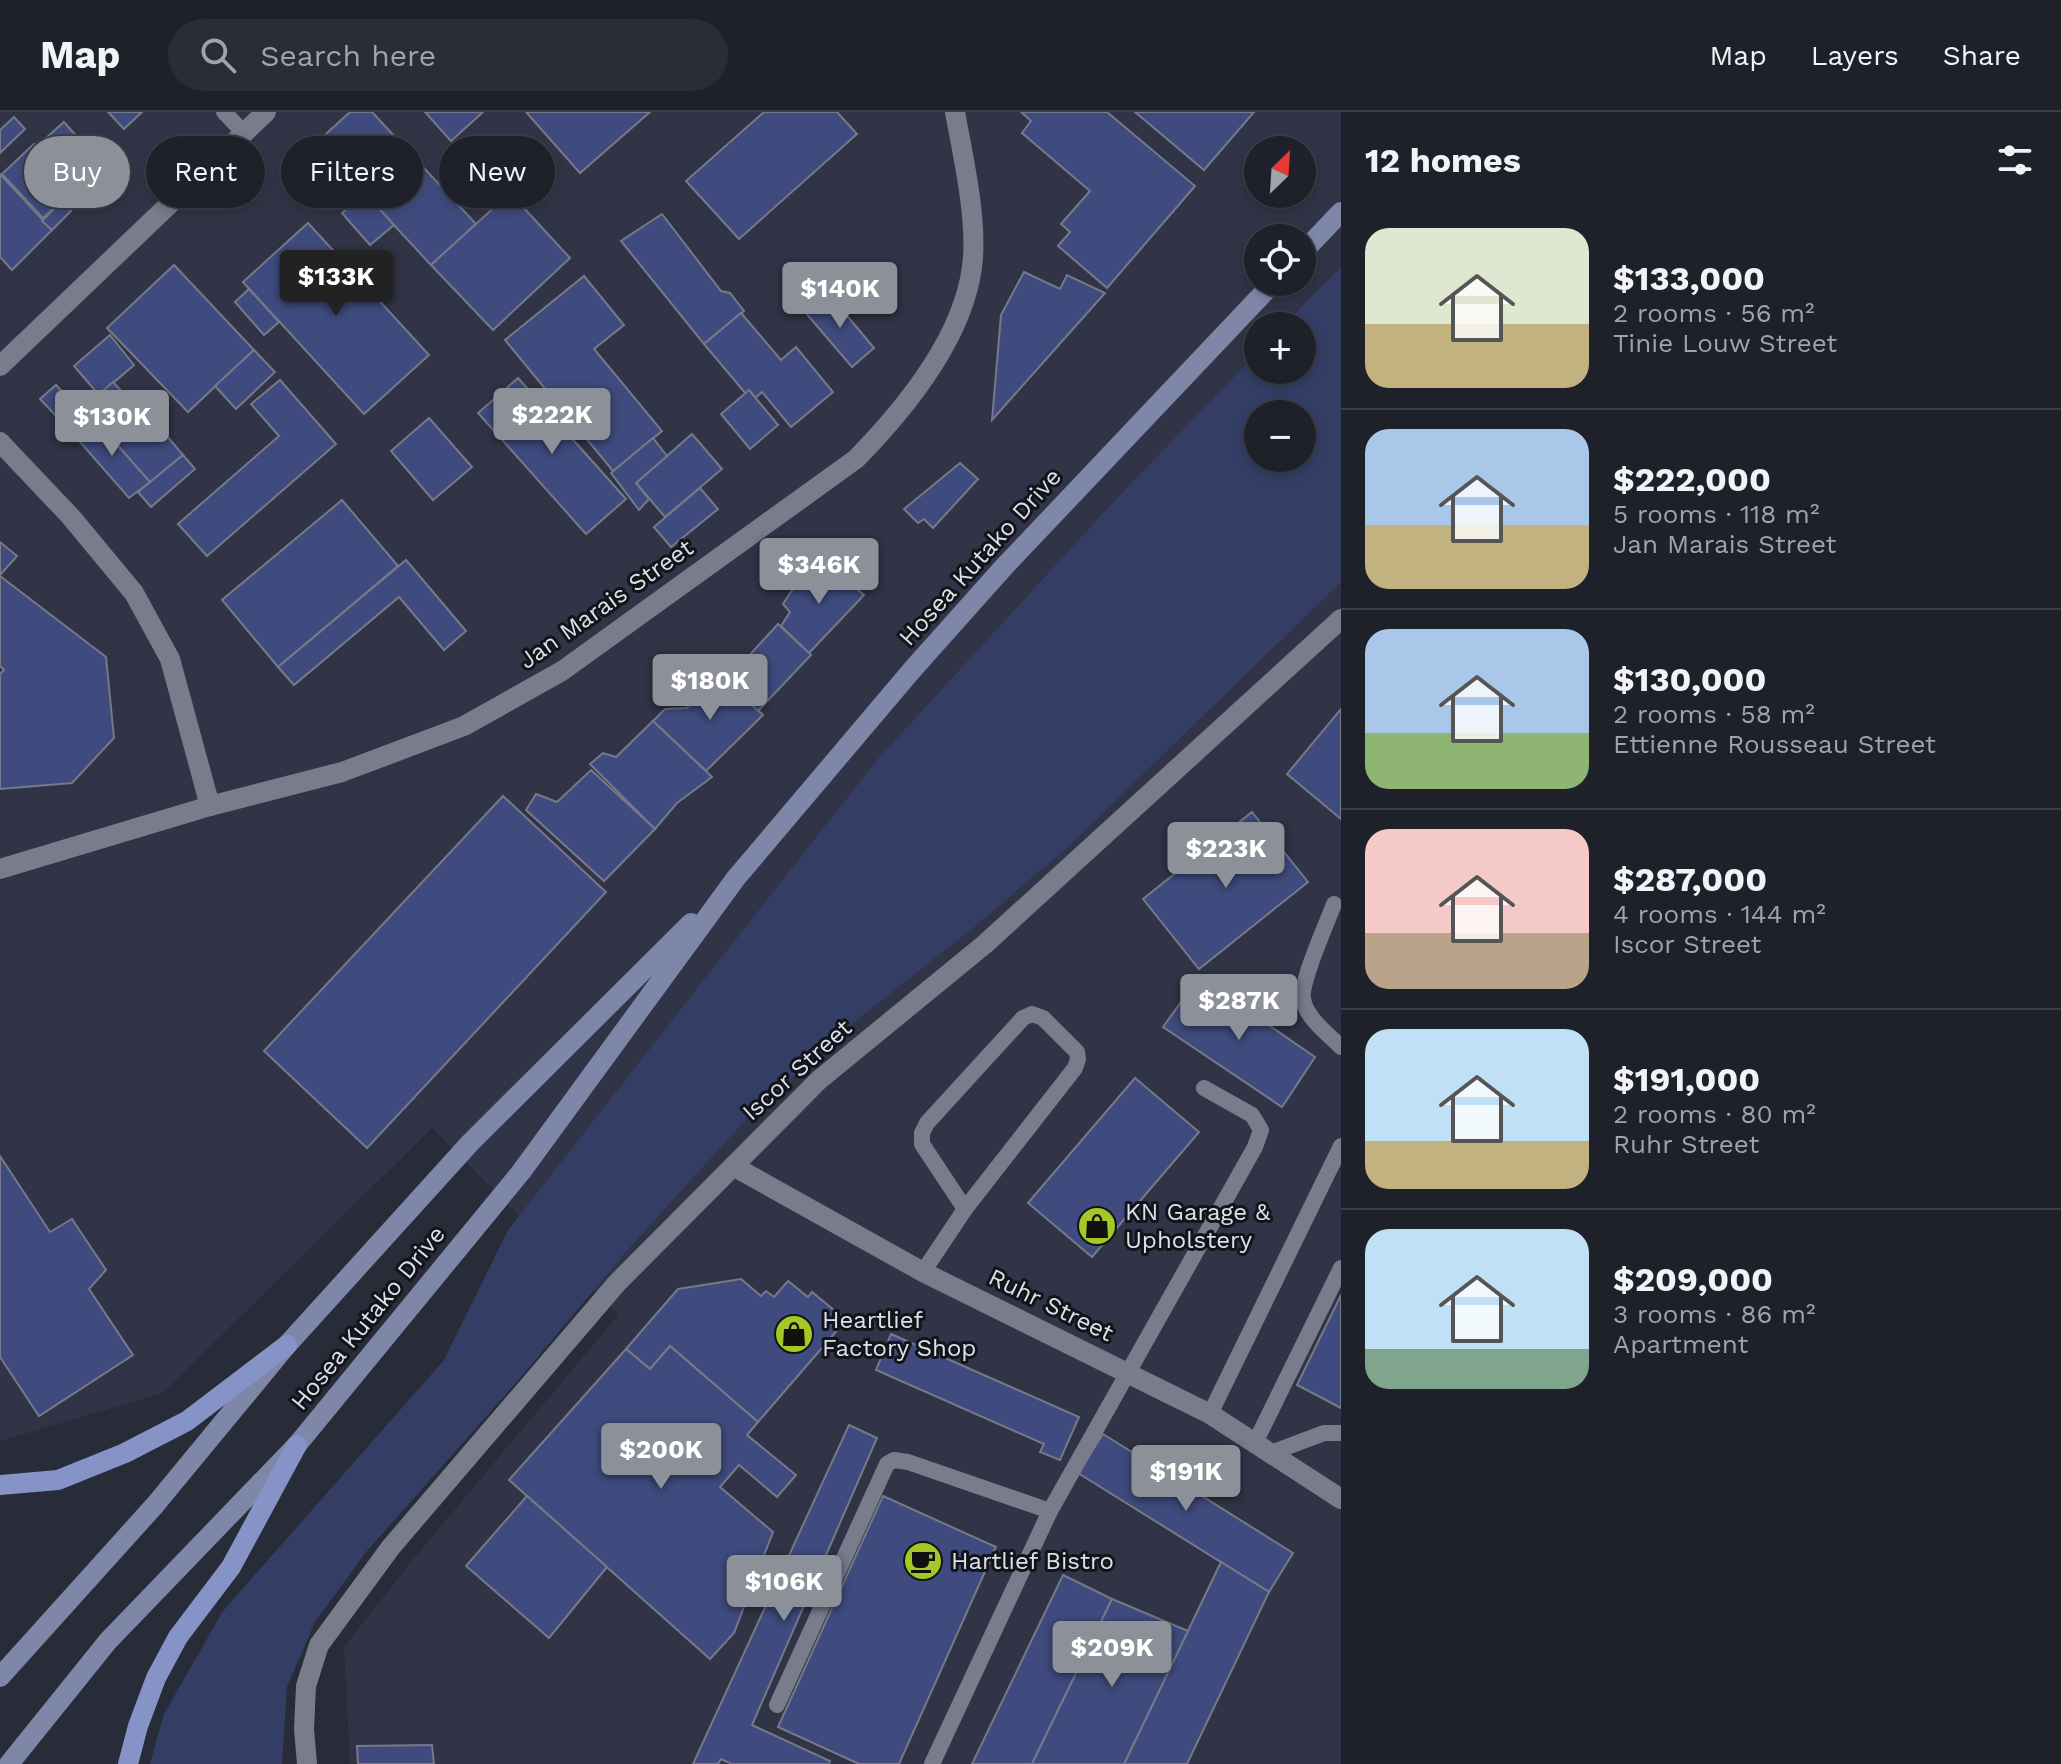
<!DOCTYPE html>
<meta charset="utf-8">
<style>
:root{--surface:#1e202a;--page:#2b2d36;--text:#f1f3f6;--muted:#a1a3a8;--line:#3c3e47;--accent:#8c9099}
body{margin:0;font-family:"Work Sans",sans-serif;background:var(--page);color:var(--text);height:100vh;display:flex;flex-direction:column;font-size:30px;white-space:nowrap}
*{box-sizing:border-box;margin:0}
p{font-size:26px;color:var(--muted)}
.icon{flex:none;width:44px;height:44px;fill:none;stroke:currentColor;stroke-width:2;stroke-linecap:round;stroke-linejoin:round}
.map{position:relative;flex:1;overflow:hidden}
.side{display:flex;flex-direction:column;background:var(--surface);width:720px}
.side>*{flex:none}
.hud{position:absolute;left:24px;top:24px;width:760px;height:72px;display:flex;gap:16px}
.needle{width:52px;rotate:25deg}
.tools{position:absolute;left:1244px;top:24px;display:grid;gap:16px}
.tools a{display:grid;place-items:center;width:72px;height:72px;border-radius:50%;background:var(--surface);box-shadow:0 4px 12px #0003,0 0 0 2px var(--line);font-size:40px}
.price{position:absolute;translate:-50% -68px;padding:0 18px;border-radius:8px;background:var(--accent);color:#fff;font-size:26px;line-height:52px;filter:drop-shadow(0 2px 4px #0008)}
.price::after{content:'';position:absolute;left:50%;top:48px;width:24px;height:18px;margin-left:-12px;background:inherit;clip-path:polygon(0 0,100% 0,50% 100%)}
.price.selected{background:#222;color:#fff}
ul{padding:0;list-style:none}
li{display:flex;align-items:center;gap:24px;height:200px;padding:0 24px}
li+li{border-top:2px solid var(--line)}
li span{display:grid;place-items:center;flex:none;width:224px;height:160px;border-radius:24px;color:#555}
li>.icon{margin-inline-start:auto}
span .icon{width:96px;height:96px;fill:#fffc;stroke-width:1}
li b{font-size:34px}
h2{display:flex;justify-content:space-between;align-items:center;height:96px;padding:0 24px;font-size:34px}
.chip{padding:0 28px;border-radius:36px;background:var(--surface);box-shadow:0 4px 12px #0003,0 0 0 2px var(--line);font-size:28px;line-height:72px}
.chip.selected{background:var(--accent);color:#fff}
header{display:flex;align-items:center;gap:48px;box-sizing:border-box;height:112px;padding:0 40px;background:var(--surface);border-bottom:2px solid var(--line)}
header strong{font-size:38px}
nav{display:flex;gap:44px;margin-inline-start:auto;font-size:28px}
.search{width:560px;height:72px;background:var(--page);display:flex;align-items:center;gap:20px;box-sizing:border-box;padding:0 28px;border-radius:44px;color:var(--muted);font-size:30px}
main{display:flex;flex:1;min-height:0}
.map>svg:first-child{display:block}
</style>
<header>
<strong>Map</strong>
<div class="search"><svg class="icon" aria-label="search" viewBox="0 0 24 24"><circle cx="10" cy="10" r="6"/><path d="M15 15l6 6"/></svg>Search here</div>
<nav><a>Map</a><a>Layers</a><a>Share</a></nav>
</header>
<main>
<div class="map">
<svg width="1341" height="1652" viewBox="0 0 1341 1652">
<rect width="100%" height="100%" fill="#282b38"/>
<path fill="#303446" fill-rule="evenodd" d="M0 0H1341V1652H350L344 1535 411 1450 618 1203 432 1016 163 1281 0 1329ZM1258 38H1302V82H1258ZM1258 126H1302V170H1258ZM1258 214H1302V258H1258ZM1258 302H1302V346H1258Z"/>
<path fill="#343d64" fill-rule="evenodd" d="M1341 155V470L1069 734 972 817 858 907 751 1002 631 1134 516 1271 367 1439 315 1510 287 1575 282 1652H150L164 1602 223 1499 444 1248 508 1118 706 865 878 647 1119 384 1258 240V258H1302V214H1283ZM1258 302H1302V346H1258Z"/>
<g fill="#3f4b7e" stroke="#757988" stroke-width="2">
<path d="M108 0H142L124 17Z"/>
<path d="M350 0H372L476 112 431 153 317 30Z"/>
<path d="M425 0H483L451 29Z"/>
<path d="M526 0H650L580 61Z"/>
<path d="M764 0H837L857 22 739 127 686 69Z"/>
<path d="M1021 0H1107L1195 74 1107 176 1058 134 1070 120 1061 112 1090 79 1022 21 1031 9Z"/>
<path d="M1135 0H1254L1204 58Z"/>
<path d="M14 5 25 17 0 41V18Z"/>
<path d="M64 10 94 44 69 67 38 33Z"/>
<path d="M34 32 75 76 43 106 2 62Z"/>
<path d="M324 37 349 64 324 86 300 58Z"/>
<path d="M0 62 52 118 12 158 0 145Z"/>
<path d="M365 81 394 113 370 133 342 101Z"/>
<path d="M510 81 570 146 493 218 431 153Z"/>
<path d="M61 90 71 99 52 118 42 109Z"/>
<path d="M662 102 721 179 730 181 744 199 704 232 621 129Z"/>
<path d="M308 111 429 243 364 302 243 170Z"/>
<path d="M174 153 254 238 188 300 107 216Z"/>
<path d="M1024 160 1060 177 1067 163 1105 181 992 308 1001 203Z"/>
<path d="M584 164 624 213 594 237 662 319 613 359 505 228Z"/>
<path d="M249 177 279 210 264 223 235 190Z"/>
<path d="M828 181 874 236 852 255 805 200Z"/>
<path d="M741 201 781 248 796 235 833 280 791 315 762 280 752 289 704 232Z"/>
<path d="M110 223 134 253 99 283 74 254Z"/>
<path d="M254 238 275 260 236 297 215 274Z"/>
<path d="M518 266 626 387 586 422 478 301Z"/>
<path d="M280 268 336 332 207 444 178 412 279 324 251 292Z"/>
<path d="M113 270 126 284 101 306 89 291Z"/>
<path d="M56 273 90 310 73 322 40 287Z"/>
<path d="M749 278 778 313 750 337 721 302Z"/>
<path d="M130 280 183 343 150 370 96 309Z"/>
<path d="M100 304 96 309 150 370 129 386 73 322Z"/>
<path d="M429 306 472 355 433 388 391 339Z"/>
<path d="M692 322 722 357 665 405 636 371Z"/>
<path d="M653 326 667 344 636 371 649 387 639 398 611 361Z"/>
<path d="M183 343 195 357 151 395 138 380Z"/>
<path d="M960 351 978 367 933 416 924 407 918 411 904 397Z"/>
<path d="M700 376 718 397 671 435 654 415Z"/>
<path d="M342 388 398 454 278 555 222 488Z"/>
<path d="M0 430 17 444 0 463Z"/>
<path d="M406 448 466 519 444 538 399 485 294 573 278 555Z"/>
<path d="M824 448 864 483 809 541 781 514 790 500 783 492 799 468 804 474Z"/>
<path d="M0 464 106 545 114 626 72 671 0 677V562L4 558 0 554Z"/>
<path d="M778 512 811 543 758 599 714 560 726 549 746 547Z"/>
<path d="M714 560 763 603 706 659 653 609 665 597 687 596Z"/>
<path d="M1341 597V707L1287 662Z"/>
<path d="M653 609 712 665 677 691 655 717 590 652 603 641 616 645Z"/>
<path d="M591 658 655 717 604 769 526 698 536 682 557 690Z"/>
<path d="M503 684 606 780 367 1036 264 939Z"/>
<path d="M1252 700 1308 770 1199 857 1143 787Z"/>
<path d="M1199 865 1315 945 1282 995 1163 915Z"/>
<path d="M1135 966 1199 1020 1092 1145 1028 1091Z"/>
<path d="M0 1044 50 1120 72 1107 106 1158 89 1177 133 1243 39 1304 0 1245Z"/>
<path d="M741 1167 761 1184 766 1179 774 1185 788 1169 808 1185 812 1180 846 1208 758 1310 670 1234 650 1257 626 1237 678 1177Z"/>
<path d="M1341 1183V1296L1297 1273Z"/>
<path d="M891 1222 1079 1305 1060 1348 1040 1340 1044 1332 876 1258Z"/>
<path d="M670 1234 758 1310 747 1323 796 1363 777 1385 739 1353 720 1375 773 1420 734 1521 710 1547 509 1368 626 1237 650 1257Z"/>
<path d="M849 1313 877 1326 752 1613 830 1649 829 1652H732L721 1647 718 1652H693Z"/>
<path d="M1103 1322 1293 1441 1269 1480 1078 1361Z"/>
<path d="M527 1384 607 1455 549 1526 466 1454Z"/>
<path d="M883 1384 996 1435 899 1652H859L778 1615Z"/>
<path d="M1221 1450 1269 1480 1187 1652H1124Z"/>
<path d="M1063 1463 1112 1487 1032 1652H972Z"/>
<path d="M1112 1487 1188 1519 1124 1652H1032Z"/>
<path d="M432 1633 434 1652H358L357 1634Z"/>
</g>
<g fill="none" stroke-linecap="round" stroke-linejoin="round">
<g stroke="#787c8b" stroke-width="16">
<path d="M224 0 244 21"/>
<path d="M1334 792C1327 811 1300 870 1303 887 1306 906 1328 922 1341 935"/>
<path d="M923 1160 965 1097 1075 956 1078 947 1077 940 1043 906 1032 902 1023 906 927 1011 922 1021V1032L965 1097"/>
<path d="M1210 1302 1341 1034"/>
<path d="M1255 1331 1341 1156"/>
<path d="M1271 1341 1324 1321H1341"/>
<path d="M777 1593 887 1352 894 1348 908 1350 1050 1399"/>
<path d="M932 1652 1050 1399 1255 1035 1261 1018 1252 1003 1204 976"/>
</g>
<g stroke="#787c8b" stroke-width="20">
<path d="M0 254 266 0"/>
<path d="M0 330 71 405 134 481 170 547 210 694"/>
<path d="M0 757 210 694 342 660 464 614 562 559 856 347C907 295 968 221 973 145 976 101 963 44 955 0"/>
<path d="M733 1054 923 1160 1210 1302 1341 1387"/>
<path d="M307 1652 304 1617 306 1574 319 1533 391 1435 617 1171 819 968 985 832 1341 507"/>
</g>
<g stroke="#7f87a9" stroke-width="20">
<path d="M1302 141 1341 100"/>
<path d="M0 1565 155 1393 287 1233 470 1031 691 811"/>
<path d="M9 1652 108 1529 297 1333 521 1060 736 766 912 558 1003 456 1274 170"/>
</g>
<g stroke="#8593c6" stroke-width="20">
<path d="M0 1373 58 1368 125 1341 187 1309 287 1233"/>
<path d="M128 1652 138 1614 156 1566 178 1525 231 1455 297 1333"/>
</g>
</g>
<defs>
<g id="shop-disc" transform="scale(2)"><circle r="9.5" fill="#a4c825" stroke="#12141a"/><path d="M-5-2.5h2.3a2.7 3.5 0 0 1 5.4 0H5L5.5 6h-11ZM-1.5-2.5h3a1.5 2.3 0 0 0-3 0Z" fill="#111"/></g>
<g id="cafe-disc" transform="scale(2)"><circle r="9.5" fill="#a4c825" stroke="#12141a"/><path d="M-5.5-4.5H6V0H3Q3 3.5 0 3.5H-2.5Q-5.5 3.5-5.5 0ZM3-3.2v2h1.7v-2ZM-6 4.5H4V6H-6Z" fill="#111"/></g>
</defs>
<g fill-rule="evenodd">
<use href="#shop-disc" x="1097" y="1114"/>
<use href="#shop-disc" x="794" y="1222"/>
<use href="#cafe-disc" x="923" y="1449"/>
</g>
<g text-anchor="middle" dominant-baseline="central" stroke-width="6" stroke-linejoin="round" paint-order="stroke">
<g font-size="24" fill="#dde0e8" stroke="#12141a">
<text transform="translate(980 445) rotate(-48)">Hosea Kutako Drive</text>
<text transform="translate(606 492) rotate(-35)">Jan Marais Street</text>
<text transform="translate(797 958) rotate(-42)">Iscor Street</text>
<text transform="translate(1051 1193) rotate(26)">Ruhr Street</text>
<text transform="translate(368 1206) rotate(-51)">Hosea Kutako Drive</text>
</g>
<g font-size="24" fill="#dde0e8" stroke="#12141a" text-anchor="start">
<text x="1125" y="1100">KN Garage &amp;<tspan x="1125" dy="28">Upholstery</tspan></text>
<text x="822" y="1208">Heartlief<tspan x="822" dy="28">Factory Shop</tspan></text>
<text x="951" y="1449">Hartlief Bistro</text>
</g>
</g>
</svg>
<div class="tools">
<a><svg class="needle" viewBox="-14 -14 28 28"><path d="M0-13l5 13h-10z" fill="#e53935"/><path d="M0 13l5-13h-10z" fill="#a1a3a8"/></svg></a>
<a><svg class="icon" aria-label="locate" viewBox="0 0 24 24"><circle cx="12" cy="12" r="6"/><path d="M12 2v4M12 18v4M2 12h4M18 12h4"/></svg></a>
<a>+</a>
<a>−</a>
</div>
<b class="price selected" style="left:336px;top:206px">$133K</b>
<b class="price" style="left:840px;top:218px">$140K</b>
<b class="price" style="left:552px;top:344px">$222K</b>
<b class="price" style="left:112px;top:346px">$130K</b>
<b class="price" style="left:819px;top:494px">$346K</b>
<b class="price" style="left:710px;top:610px">$180K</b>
<b class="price" style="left:1226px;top:778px">$223K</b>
<b class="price" style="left:1239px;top:930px">$287K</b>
<b class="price" style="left:661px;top:1379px">$200K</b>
<b class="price" style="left:1186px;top:1401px">$191K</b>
<b class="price" style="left:784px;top:1511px">$106K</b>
<b class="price" style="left:1112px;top:1577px">$209K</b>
<div class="hud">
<a class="chip selected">Buy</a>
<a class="chip">Rent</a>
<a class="chip">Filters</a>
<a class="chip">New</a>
</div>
</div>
<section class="side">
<h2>12 homes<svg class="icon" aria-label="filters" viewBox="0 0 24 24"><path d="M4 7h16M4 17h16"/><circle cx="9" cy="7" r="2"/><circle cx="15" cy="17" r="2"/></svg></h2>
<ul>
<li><span style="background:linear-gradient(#dfe7d0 60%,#c2b280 0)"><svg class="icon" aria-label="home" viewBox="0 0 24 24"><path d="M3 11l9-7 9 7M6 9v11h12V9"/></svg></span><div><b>$133,000</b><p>2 rooms · 56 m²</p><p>Tinie Louw Street</p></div></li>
<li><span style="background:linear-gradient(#a9c7e8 60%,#c2b280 0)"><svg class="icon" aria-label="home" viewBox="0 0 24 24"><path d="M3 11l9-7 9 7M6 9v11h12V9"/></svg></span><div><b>$222,000</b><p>5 rooms · 118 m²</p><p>Jan Marais Street</p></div></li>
<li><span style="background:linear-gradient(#a9c7e8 65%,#8fb573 0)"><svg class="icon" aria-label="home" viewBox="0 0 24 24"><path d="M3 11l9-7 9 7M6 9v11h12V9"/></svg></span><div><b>$130,000</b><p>2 rooms · 58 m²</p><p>Ettienne Rousseau Street</p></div></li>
<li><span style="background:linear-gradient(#f6c9c9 65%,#b9a48a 0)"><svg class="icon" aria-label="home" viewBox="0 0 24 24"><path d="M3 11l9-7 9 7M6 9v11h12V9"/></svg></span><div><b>$287,000</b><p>4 rooms · 144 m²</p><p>Iscor Street</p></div></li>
<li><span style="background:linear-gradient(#bfe0f5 70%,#c2b280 0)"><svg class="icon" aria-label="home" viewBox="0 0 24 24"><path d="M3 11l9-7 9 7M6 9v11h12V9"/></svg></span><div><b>$191,000</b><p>2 rooms · 80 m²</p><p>Ruhr Street</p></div></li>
<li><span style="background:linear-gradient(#bfe0f5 75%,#7fa58c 0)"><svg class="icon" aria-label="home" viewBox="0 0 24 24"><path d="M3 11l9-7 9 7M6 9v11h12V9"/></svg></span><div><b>$209,000</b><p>3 rooms · 86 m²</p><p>Apartment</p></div></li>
</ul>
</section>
</main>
